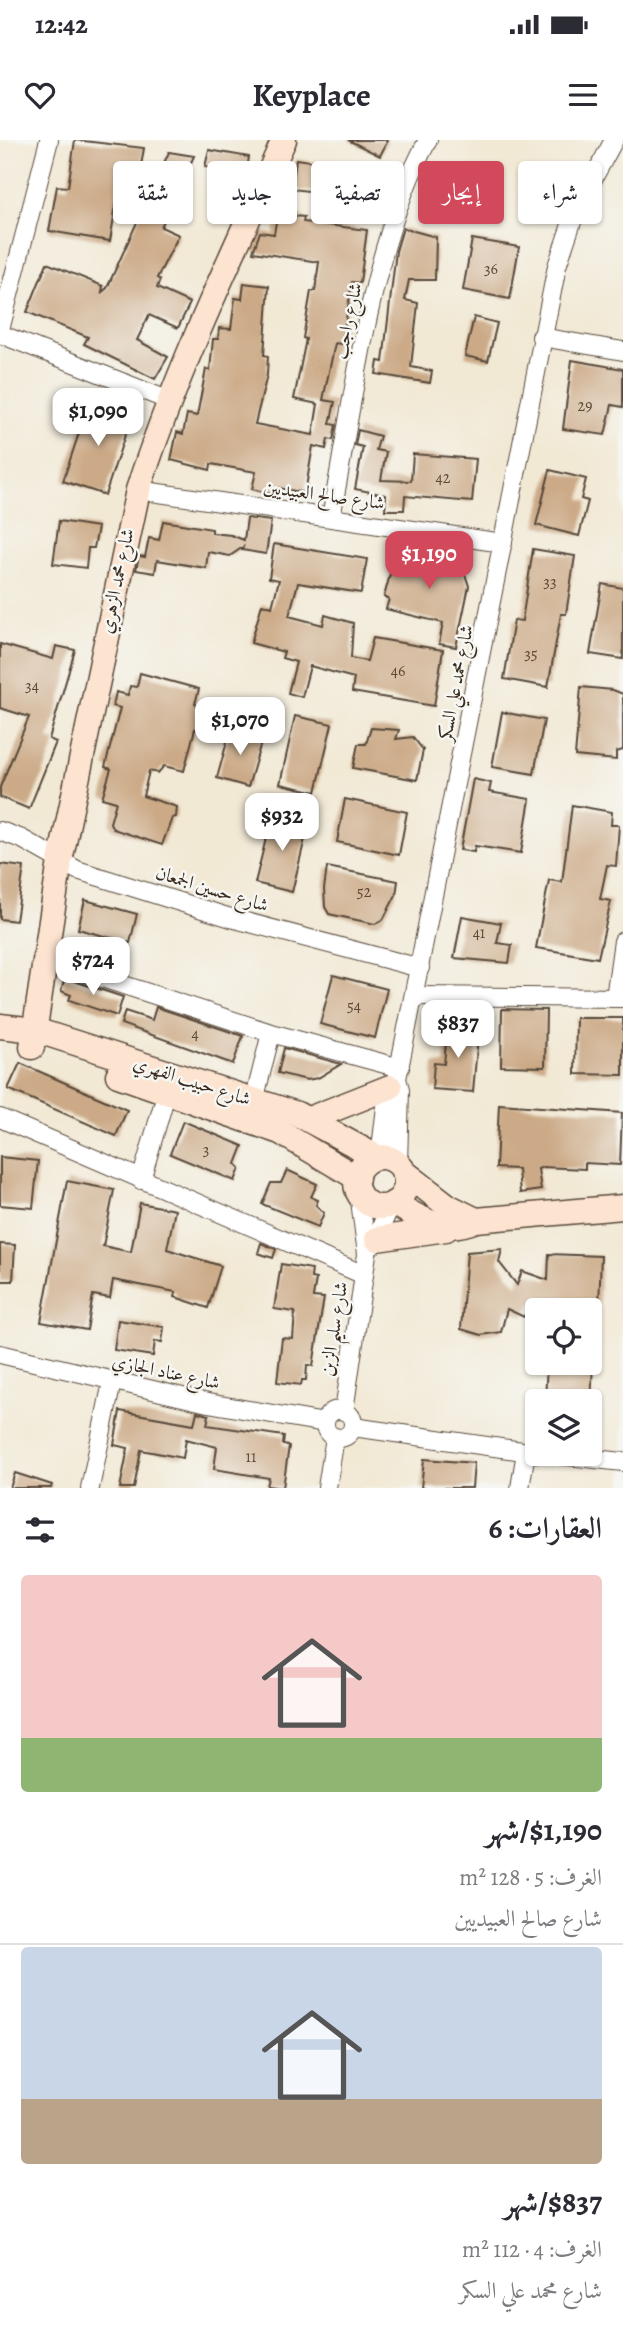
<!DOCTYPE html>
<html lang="ar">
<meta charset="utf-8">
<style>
:root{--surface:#fff;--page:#f7f7f7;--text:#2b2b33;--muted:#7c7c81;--line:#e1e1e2;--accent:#d1495b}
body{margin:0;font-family:Alegreya,Amiri,serif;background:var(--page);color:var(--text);direction:rtl;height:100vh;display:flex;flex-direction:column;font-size:26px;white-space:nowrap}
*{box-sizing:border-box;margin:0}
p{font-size:23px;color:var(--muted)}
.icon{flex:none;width:38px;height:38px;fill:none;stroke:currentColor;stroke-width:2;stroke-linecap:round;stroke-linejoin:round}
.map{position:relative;height:1348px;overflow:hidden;direction:ltr}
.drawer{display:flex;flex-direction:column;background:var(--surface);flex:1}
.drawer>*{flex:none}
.banner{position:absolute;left:21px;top:21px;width:581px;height:63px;direction:rtl;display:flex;gap:14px}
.fabs{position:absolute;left:525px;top:1158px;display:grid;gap:14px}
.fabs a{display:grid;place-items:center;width:77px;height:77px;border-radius:7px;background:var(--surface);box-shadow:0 2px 5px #0004;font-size:35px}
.price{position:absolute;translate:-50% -60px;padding:0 16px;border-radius:14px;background:#fff;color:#222;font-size:23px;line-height:46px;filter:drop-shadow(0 2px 4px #0008)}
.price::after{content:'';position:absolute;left:50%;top:42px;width:21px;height:16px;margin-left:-10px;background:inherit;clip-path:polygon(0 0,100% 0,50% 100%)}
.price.on{background:var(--accent);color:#fff}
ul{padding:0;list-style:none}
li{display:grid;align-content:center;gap:14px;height:371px;padding:0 21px}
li+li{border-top:2px solid var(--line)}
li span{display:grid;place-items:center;height:217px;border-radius:7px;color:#555}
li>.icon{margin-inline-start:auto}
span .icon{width:126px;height:126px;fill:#fffc;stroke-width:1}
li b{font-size:30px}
h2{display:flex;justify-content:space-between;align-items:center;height:84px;padding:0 21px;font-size:30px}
.chip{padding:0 24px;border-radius:7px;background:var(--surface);box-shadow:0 2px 5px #0004;font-size:24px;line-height:63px}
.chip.on{background:var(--accent);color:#fff}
.status{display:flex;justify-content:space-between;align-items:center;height:49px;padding:0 35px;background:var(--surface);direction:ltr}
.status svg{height:19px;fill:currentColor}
header{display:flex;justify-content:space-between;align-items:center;height:91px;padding:0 21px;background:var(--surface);font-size:32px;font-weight:700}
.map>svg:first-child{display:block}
</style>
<div class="status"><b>12:42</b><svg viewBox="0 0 49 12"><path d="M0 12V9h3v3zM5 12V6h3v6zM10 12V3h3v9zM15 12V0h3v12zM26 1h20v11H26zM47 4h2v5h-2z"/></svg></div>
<header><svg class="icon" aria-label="menu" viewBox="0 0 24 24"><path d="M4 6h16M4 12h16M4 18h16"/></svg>Keyplace<svg class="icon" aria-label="heart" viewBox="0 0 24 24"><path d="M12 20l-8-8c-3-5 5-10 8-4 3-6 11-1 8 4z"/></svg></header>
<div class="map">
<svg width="623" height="1348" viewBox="0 0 623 1348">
<rect width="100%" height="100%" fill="#f6f6f2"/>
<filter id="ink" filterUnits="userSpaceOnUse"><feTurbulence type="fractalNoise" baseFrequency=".0143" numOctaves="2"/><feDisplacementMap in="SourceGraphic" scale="14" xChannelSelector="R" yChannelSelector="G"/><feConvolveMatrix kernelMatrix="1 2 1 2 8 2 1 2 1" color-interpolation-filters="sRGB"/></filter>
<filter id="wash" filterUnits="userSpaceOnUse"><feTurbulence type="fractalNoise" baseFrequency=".00686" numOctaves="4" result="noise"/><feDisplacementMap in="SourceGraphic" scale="28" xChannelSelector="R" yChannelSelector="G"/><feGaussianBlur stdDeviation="1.57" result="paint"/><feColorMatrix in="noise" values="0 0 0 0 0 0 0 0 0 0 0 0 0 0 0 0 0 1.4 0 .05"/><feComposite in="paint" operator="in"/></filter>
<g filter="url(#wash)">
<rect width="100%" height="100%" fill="#f2e9d5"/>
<g id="blocks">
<g fill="#ccaa87">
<path d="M75 0 144 8 138 44 120 41 110 101 49 91 57 46 68 47Z"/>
<path d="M348 0H388L380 16Z"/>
<path d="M209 10 249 17 246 34 205 27Z"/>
<path d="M169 12 194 16 161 87 179 95 157 138 160 140 157 148 190 163 178 188 149 175 137 200 168 217 155 239 84 204 88 197 27 172 47 123 103 146 102 152 107 148Z"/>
<path d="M296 19 367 29 363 58 292 49Z"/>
<path d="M278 70 295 72 294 76 304 77 303 82 367 90 360 143 352 142 342 204 335 203 323 260 335 262 330 284 336 285 333 300 328 299 326 309 313 306 305 353 278 348 276 355 252 349 256 332 211 324 210 330 171 320 177 292 183 294 187 274 197 276 206 229 210 230 213 199H218L219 188 231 189 235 158 242 159 244 143 269 146 264 215 268 216 267 235 255 284 313 295 318 264 294 259 306 199 303 198 311 151H315L319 122 253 112 260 92 274 94Z"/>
<path d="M403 88 436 97 435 140H409L405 160 418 163 411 227 432 231 430 243 376 234 378 221 383 222 396 111Z"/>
<path d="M472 99 519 107 510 159 463 150Z"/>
<path d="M474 177 497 183 488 221 465 216Z"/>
<path d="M572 220 623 229V267L612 265 605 295 563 289Z"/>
<path d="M90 260 132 274 105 355 63 341Z"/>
<path d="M358 290 380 296 376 310 386 312 381 340 411 341 413 314 476 319 472 362 405 356 404 370H385L386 355 355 349 363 307 355 305Z"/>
<path d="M550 330 586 339 581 359 588 361 579 396 536 385Z"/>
<path d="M247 378 271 381 266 414 242 410 243 407 230 416 208 412 206 428 157 420 155 433 136 430 139 416 145 417 149 398 159 400 163 381 212 389V393L231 395 244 400Z"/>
<path d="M59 381 98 387 94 408H88L86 428 53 424Z"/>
<path d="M274 404 367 419 361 453 298 443 289 476 323 485 325 475 353 483 351 518 367 521 373 498 443 510 434 566 352 552 354 538 310 526 302 557 288 553 296 522 282 518 284 512 251 503 262 464 272 467 279 440 269 438Z"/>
<path d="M397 408 452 419 464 431 469 446 456 507 439 504 443 483 386 469 389 459 384 457Z"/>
<path d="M533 409 575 416 566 474H561L548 547 504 539 514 480 522 481Z"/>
<path d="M602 444 623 448V519L590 514Z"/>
<path d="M0 504 53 519 56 506 75 510 49 599 56 602 29 669 0 657V647L29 577 0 568Z"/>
<path d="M140 533 199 549 195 564 199 566 197 575 203 576 199 590 195 589 184 631 164 626 158 633 149 631 143 656 177 667 176 677 172 678 162 705 113 689 110 683 116 662 102 658 111 629 105 627 120 568 113 566 116 552 128 555 130 546 137 547Z"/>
<path d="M581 547 613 550 623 554V610L616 612V620L575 616Z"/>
<path d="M502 572 544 580 534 634 492 627Z"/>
<path d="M295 576 332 584 316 652 280 644Z"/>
<path d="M231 587 263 596 248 647 217 638Z"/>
<path d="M371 588 399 590 396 599 413 597 423 610 417 640 353 628 358 604H366Z"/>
<path d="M473 639 491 643 489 652 530 659 521 713 475 706 474 712 460 710Z"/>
<path d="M345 659 407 672 399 715 337 702Z"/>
<path d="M572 665 612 672 611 685H619L616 726 607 725 600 759 611 761 598 818 536 808 549 740 562 742Z"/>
<path d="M272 674 309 682 292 752 255 743Z"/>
<path d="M0 724 24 727 16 781 0 779Z"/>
<path d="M327 727 398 741 396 755 383 780 375 784 329 774 325 767 324 749Z"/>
<path d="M85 760 137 774 130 803 78 789Z"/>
<path d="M462 776 501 783 497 803 512 805 509 823 454 818Z"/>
<path d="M333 835 387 849 375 898 320 884Z"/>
<path d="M65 838 123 857 117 876 69 860 71 855 61 851Z"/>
<path d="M156 867 243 896 233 924 121 884 125 871 152 880Z"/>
<path d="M502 869 546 870 545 927 501 926Z"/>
<path d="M576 878H623V935L575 934Z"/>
<path d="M458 883 479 884 473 952 432 949 434 923 444 924 447 892H457Z"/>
<path d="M284 908 341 924 318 938 307 940 278 933Z"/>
<path d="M20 923 127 970 116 996 8 949Z"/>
<path d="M499 964 622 973 620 1025 585 1023V1029L542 1027 538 1029 541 1050 520 1053 518 1029 496 1028Z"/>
<path d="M183 981 243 1006 236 1024 240 1028 235 1041 170 1014Z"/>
<path d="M0 1017 38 1021 33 1068 0 1065Z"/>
<path d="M287 1030 317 1044 311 1057 318 1060 316 1065 324 1073 318 1087 262 1064 271 1043H281Z"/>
<path d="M67 1041 114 1050 103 1106 131 1112 140 1063 175 1070 167 1109 221 1126 208 1168 175 1157 176 1152 113 1140 110 1158 93 1155 87 1190 41 1182Z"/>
<path d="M261 1103 276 1109 273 1118 258 1113Z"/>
<path d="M0 1104 15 1105 13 1141H0Z"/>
<path d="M502 1109 499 1122 517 1145 522 1131 548 1140 549 1114 601 1116 599 1165 531 1163 524 1177 507 1169 501 1192 481 1195 461 1189 467 1112Z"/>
<path d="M281 1124 312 1129 311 1138 316 1139 313 1157 324 1158 313 1226 307 1225 306 1240H302L301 1245 277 1242 282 1198 293 1199 295 1172 274 1169Z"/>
<path d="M118 1180 164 1187 162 1202 155 1201 153 1216 114 1210Z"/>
<path d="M547 1223H593L591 1262H545Z"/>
<path d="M120 1271 194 1284 197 1272 209 1275 207 1285 284 1296 283 1305 289 1306 283 1348 267 1346 269 1338 214 1329 217 1307 186 1299 183 1318 141 1310 134 1348H120L128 1308 114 1305Z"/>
<path d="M424 1319 474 1323 472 1348H421Z"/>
<path d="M15 1333 52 1345 51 1348H10Z"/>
</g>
</g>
</g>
<g filter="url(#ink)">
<use href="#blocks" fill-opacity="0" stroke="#564739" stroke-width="2"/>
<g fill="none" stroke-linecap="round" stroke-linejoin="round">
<g stroke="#564739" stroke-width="20">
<g id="street">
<path d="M0 190 49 0"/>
<path d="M0 194 170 261"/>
<path d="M541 197 623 211"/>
<path d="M138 350 503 403"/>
<path d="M331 377C354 259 370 105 428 0"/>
<path d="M0 691 22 699 77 730 231 778 420 828"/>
<path d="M44 819 271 893 400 928"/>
<path d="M414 856 623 858"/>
<path d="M615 858 623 801"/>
<path d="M254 961 271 893"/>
<path d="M0 978 364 1135"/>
<path d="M380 1017 387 958 395 942"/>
<path d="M398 1025 400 949 397 939 557 126 576 70 614 0"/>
<path d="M141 1040 167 951"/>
<path d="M373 1105 391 1064"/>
<path d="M0 1214 208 1263 325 1283"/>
<circle cx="339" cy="1284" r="14"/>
<path d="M344 1271 367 1114 359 1053"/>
<path d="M353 1287 537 1313"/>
<path d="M550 1314 623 1322"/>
<path d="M90 1348 112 1242"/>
<path d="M327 1348 335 1297"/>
<path d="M520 1348 526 1312"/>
</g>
</g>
<g stroke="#564739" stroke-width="27">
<g id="secondary">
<path d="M0 886 35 890 297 974 377 1017"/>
<path d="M32 907 60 721 138 350C177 230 232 115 284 0"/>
<path d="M118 935 280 992 357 1038"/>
<path d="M309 979 390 947"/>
<circle cx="381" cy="1042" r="25"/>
<path d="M403 1031 448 1066 476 1080"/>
<path d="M394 1063C421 1080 444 1094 476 1080L623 1067"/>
<path d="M377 1099 446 1089"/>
</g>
</g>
<use href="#street" stroke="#fff" stroke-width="18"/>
<use href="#secondary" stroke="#fde4d0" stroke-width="24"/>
</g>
</g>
<g text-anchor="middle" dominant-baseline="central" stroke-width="5" stroke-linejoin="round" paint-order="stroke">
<g font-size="16" fill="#5f4a38">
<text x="491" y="129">36</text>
<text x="585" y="266">29</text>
<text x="443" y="338">42</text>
<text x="550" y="442">33</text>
<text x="531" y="514">35</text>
<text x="398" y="531">46</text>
<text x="32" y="546">34</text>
<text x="364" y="752">52</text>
<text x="479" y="793">41</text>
<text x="354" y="866">54</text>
<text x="195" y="894">4</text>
<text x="206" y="1010">3</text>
<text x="251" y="1317">11</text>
</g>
<g font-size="19" fill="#3b2a1e" stroke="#f6f6f2">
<text transform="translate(348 181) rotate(-78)">شارع راجب</text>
<text transform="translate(324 355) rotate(8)">شارع صالح العبيديين</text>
<text transform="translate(117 441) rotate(-78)">شارع محمد الزهري</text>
<text transform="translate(456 543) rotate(-79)">شارع محمد علي السكر</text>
<text transform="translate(212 749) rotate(17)">شارع حسين الجمعان</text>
<text transform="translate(192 941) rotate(18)">شارع حبيب الفهري</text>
<text transform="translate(334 1189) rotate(-81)">شارع سليم الزبن</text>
<text transform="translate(166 1232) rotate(12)">شارع عناد الجازي</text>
</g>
</g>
</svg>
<div class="fabs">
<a><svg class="icon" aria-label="locate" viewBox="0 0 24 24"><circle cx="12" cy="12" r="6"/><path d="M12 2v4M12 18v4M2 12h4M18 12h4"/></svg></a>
<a><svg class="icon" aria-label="layers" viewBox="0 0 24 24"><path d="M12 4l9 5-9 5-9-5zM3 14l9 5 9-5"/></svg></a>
</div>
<b class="price" style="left:98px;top:308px">$1,090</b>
<b class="price on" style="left:429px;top:451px">$1,190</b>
<b class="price" style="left:240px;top:617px">$1,070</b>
<b class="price" style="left:282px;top:713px">$932</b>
<b class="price" style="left:93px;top:857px">$724</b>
<b class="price" style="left:458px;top:920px">$837</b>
<div class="banner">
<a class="chip">شراء</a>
<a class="chip on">إيجار</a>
<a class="chip">تصفية</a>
<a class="chip">جديد</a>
<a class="chip">شقة</a>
</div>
</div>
<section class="drawer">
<h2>العقارات: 6<svg class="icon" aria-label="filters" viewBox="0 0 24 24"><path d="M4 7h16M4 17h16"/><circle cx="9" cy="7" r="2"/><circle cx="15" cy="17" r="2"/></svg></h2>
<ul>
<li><span style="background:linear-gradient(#f6c9c9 75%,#8fb573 0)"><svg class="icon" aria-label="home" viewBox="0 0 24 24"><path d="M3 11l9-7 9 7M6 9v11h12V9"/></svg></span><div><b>$1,190/شهر</b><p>الغرف: 5 · 128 m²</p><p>شارع صالح العبيديين</p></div></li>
<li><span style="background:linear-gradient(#c9d6e8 70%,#b9a48a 0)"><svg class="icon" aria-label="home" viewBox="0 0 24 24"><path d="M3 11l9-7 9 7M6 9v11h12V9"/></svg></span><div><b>$837/شهر</b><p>الغرف: 4 · 112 m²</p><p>شارع محمد علي السكر</p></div></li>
</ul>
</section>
